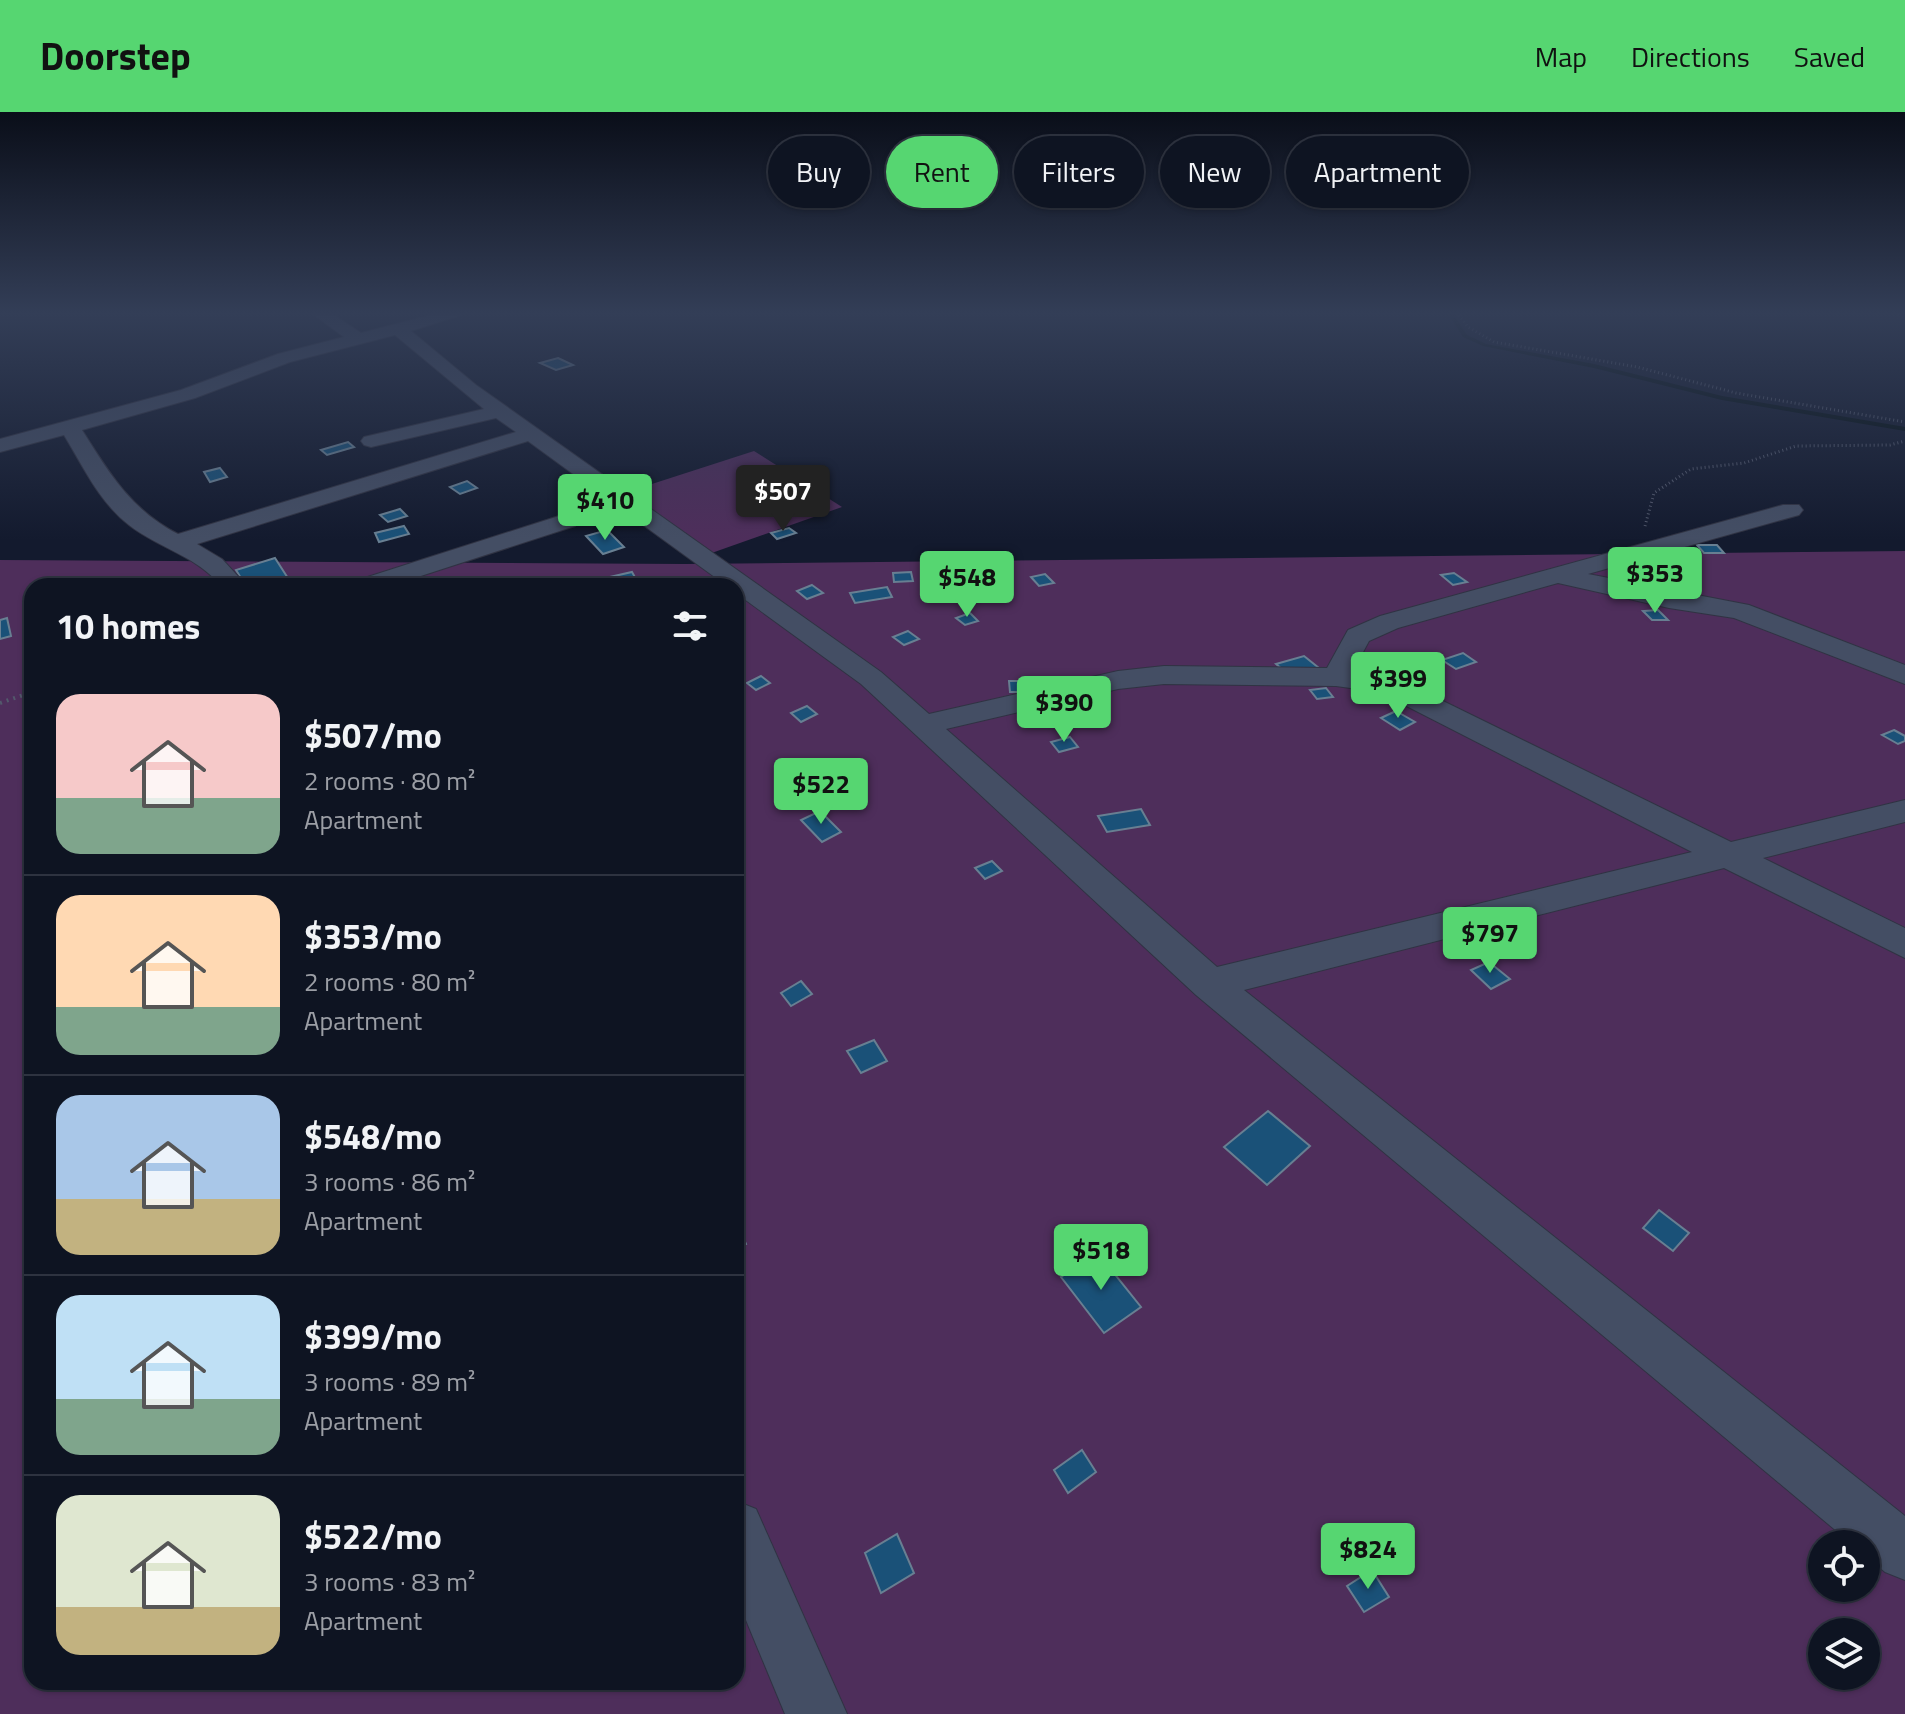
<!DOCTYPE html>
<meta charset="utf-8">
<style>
:root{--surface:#0e1422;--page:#1c212f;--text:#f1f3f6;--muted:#9b9ea5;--line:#2e3340;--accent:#56d671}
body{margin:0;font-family:"Titillium Web",sans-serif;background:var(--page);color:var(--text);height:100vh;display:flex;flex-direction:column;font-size:30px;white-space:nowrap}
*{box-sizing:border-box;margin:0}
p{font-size:26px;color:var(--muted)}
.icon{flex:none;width:44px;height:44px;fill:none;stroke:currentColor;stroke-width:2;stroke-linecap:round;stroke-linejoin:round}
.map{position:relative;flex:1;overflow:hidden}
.sheet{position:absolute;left:24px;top:466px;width:720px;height:1112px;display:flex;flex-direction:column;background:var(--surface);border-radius:24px;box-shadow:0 2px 6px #0004,0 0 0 2px var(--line)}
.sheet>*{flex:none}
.top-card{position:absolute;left:768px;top:24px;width:760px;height:72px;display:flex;gap:16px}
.controls{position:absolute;left:1808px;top:1418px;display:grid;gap:16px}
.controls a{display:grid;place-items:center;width:72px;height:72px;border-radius:50%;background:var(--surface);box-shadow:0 2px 6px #0004,0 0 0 2px var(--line);font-size:40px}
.price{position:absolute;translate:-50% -68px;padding:0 18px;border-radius:8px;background:var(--accent);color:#111;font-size:26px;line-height:52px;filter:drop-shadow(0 2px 4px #0008)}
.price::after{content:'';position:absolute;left:50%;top:48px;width:24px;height:18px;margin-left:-12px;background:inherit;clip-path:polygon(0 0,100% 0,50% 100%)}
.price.active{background:#222;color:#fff}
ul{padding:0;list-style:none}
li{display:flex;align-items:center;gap:24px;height:200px;padding:0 32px}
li+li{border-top:2px solid var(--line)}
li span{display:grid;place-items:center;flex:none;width:224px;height:160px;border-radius:24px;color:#555}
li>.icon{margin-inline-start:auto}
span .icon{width:96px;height:96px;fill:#fffc;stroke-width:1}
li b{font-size:34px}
h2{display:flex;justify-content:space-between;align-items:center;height:96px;padding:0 32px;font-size:34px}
.pill{padding:0 28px;border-radius:36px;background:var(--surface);box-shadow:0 2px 6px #0004,0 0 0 2px var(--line);font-size:28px;line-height:72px}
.pill.active{background:var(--accent);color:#111}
header{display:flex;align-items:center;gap:48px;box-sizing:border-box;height:112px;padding:0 40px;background:var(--accent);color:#111}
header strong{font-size:38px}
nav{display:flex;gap:44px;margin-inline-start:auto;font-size:28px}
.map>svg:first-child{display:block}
</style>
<header>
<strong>Doorstep</strong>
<nav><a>Map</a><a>Directions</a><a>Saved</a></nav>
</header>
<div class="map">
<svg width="1905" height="1602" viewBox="0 0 1905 1602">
<rect width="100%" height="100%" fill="#131a2e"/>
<g fill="#4e2e5b" fill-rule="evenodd">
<path d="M754 339 842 395 706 443 624 381Z"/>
<path d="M1905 439V1602H0V448L685 452ZM32 474H736V1570H32ZM1822 1432H1866V1476H1822ZM1822 1520H1866V1564H1822Z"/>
</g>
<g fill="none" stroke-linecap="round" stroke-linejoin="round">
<path fill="#030f13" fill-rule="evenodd" d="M1449 203H1454L1467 223 1486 232 1594 252 1722 284 1905 315V319L1722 288 1594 256 1483 234 1463 225Z"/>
</g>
<g fill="#1a5178" stroke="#687f92" stroke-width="2">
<path d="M558 246 573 253 556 258 540 251Z"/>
<path d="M348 330 354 335 327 343 321 338Z"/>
<path d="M220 356 227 365 210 370 204 360Z"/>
<path d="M467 369 477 376 460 382 450 375Z"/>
<path d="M400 397 407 404 388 410 380 403Z"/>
<path d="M404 414 409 422 379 430 375 421Z"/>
<path d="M789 416 796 421 777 427 771 421Z"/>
<path d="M607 418 624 435 603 442 586 424Z"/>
<path d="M1697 433H1717L1724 441H1704Z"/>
<path d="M275 446 293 474H246L236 458Z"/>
<path d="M632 460 640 474H615L610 465Z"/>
<path d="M911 460 913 469 894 470 893 461Z"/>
<path d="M1454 461 1467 470 1453 473 1441 463Z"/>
<path d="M1045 462 1054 471 1039 474 1031 465Z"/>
<path d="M812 473 823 481 807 487 797 479Z"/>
<path d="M887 475 892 485 855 491 850 481Z"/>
<path d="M1658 498 1668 508H1652L1643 499Z"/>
<path d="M970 501 978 509 965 513 956 506Z"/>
<path d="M7 506 11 524 0 527V508Z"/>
<path d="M908 519 919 527 904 533 893 525Z"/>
<path d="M1463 541 1476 550 1456 557 1442 548Z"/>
<path d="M1304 544 1319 556 1290 564 1276 552Z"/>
<path d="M761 564 770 571 756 578 747 571Z"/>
<path d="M1009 569H1026L1028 580H1010Z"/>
<path d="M1326 576 1333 585 1317 587 1310 578Z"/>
<path d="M807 594 817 602 801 610 791 601Z"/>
<path d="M1396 599 1415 610 1400 618 1381 606Z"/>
<path d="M1894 618 1905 624V629L1898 632 1882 623Z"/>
<path d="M1070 625 1078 635 1059 640 1051 630Z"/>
<path d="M1141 697 1150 713 1107 720 1098 704Z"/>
<path d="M820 699 841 720 822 730 801 708Z"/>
<path d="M992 749 1002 759 985 767 975 756Z"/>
<path d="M1489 850 1510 867 1491 877 1471 858Z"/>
<path d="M801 869 812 882 791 894 781 881Z"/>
<path d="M874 928 887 949 861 961 847 939Z"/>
<path d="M1268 999 1310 1034 1267 1073 1224 1035Z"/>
<path d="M1659 1098 1689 1121 1673 1139 1643 1116Z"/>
<path d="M736 1109 746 1132 736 1137Z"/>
<path d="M1097 1140 1141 1195 1104 1221 1061 1165Z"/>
<path d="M1082 1338 1096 1360 1068 1381 1054 1358Z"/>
<path d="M897 1422 914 1461 881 1481 865 1441Z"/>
<path d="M1372 1458 1389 1485 1364 1500 1347 1474Z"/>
</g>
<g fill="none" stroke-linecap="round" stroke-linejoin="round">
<g stroke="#303343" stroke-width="2">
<g id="street">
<path d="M314 203H334L361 221 431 203H461L411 219 476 273 881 560 929 602 1118 559 1164 554 1327 556 1348 518 1380 504 1783 393H1799L1803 398 1799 403 1588 462 1749 493 1905 553V572L1734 506 1669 496 1558 471 1398 516 1369 529 1353 559 1396 566 1731 730 1905 688V710L1763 746 1905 816V846L1724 756 1244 878 1905 1404V1468L1885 1460 1866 1444V1432H1852L1196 883 861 572 736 481V474H727L606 386 575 414 390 474H351L355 469 559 404 591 375 528 329 197 432 222 447 247 474H221C197 444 158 436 129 413 99 390 83 354 64 323L0 340V327L181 278 278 242 344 225ZM395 223 484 297 364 325 361 329 364 333 371 335 496 306 516 320 178 422C131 398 109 361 82 318L195 286 290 250ZM1164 572 1336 574 1379 580 1692 740 1217 855 946 617 1118 577Z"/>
<path d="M736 1389 756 1397 847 1602H785L736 1484Z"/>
</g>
</g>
<g stroke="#53596c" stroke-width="3" stroke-dasharray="1 3" stroke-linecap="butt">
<path d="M1459 203 1468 215 1494 230 1637 255 1736 281 1905 310"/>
<path d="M1898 203 1905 206"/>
<path d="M1645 414 1654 381 1691 357 1744 351 1796 334 1890 333 1905 329"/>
</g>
<path stroke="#53596c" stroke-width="4" stroke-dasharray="2 5" stroke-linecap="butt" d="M0 591 32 580"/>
<use href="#street" fill="#444e64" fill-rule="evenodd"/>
</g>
<linearGradient id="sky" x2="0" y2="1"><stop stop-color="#0a0e19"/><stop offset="0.47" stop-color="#333e57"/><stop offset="1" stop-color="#333e57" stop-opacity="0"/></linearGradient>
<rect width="1905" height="428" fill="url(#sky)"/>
</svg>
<div class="controls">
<a><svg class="icon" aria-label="locate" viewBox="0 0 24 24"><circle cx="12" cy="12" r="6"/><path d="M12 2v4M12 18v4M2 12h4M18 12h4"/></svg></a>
<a><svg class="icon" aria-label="layers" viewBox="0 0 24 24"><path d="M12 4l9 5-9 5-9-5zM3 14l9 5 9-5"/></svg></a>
</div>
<b class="price active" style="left:783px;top:421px">$507</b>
<b class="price" style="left:605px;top:430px">$410</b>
<b class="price" style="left:1655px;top:503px">$353</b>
<b class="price" style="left:967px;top:507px">$548</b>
<b class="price" style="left:1398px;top:608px">$399</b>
<b class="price" style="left:1064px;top:632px">$390</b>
<b class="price" style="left:821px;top:714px">$522</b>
<b class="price" style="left:1490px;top:863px">$797</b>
<b class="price" style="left:1101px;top:1180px">$518</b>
<b class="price" style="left:1368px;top:1479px">$824</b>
<div class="top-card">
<a class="pill">Buy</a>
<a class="pill active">Rent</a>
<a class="pill">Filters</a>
<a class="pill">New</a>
<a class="pill">Apartment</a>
</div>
<section class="sheet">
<h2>10 homes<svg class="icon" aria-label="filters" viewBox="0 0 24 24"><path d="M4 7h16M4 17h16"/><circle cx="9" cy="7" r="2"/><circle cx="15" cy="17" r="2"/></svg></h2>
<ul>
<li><span style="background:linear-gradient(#f6c9c9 65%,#7fa58c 0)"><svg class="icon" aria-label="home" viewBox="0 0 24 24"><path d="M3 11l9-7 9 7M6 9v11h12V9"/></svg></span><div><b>$507/mo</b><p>2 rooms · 80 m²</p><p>Apartment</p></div></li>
<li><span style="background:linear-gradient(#ffd9b3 70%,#7fa58c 0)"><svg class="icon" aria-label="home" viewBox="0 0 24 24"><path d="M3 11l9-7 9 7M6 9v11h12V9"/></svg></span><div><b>$353/mo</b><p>2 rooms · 80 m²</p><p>Apartment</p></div></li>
<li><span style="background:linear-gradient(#a9c7e8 65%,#c2b280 0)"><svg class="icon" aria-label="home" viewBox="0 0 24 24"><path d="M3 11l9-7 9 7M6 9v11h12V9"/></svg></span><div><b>$548/mo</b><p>3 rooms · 86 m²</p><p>Apartment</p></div></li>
<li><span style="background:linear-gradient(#bfe0f5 65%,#7fa58c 0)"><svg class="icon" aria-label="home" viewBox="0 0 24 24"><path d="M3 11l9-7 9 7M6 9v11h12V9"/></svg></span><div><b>$399/mo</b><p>3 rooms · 89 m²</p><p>Apartment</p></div></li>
<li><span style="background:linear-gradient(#dfe7d0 70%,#c2b280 0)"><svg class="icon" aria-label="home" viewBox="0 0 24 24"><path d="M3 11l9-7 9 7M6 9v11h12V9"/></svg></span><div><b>$522/mo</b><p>3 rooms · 83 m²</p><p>Apartment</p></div></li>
</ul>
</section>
</div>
